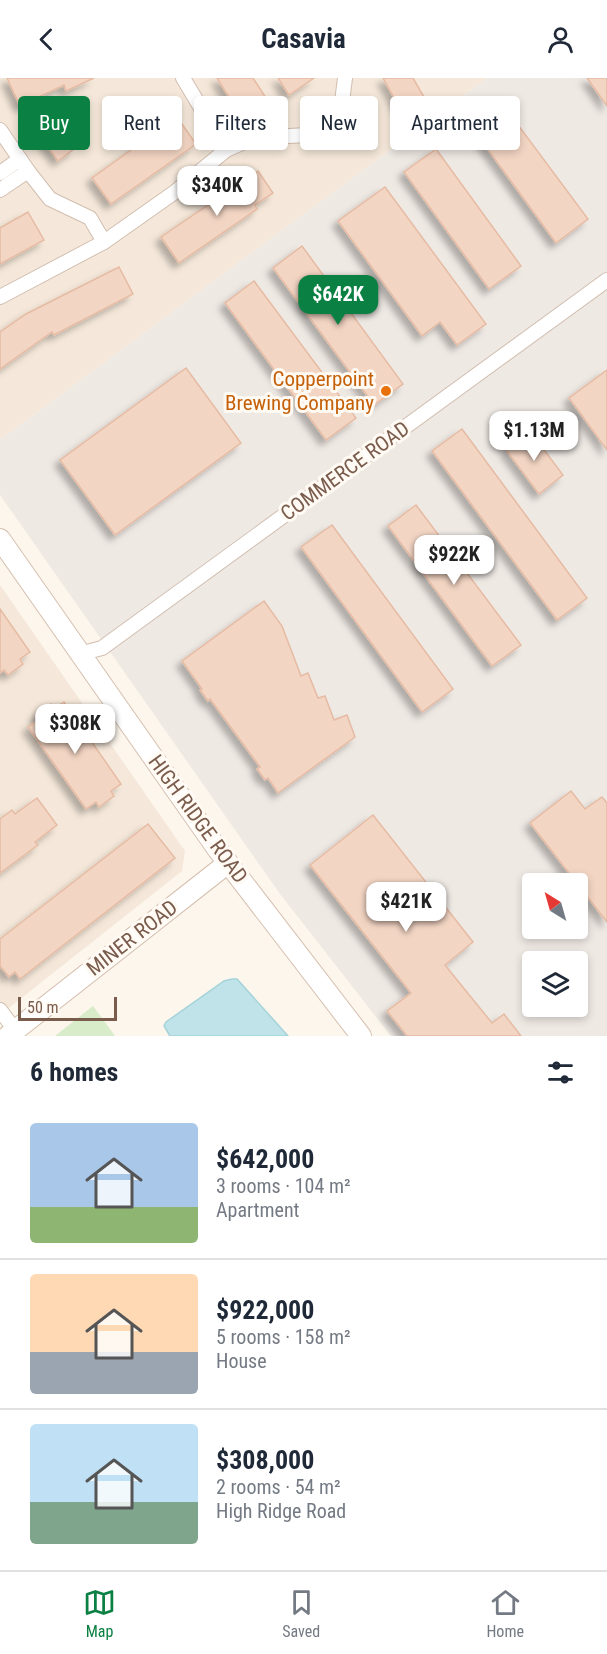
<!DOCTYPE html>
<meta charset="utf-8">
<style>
:root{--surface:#fff;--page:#f2f2f3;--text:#1f2937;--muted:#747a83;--line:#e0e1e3;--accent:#0b8043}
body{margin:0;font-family:"Roboto Condensed",sans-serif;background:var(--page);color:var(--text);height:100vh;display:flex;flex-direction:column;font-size:22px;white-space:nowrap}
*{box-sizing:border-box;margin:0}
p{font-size:20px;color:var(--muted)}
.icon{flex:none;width:33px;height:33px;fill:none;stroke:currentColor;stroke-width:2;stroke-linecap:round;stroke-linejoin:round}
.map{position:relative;height:958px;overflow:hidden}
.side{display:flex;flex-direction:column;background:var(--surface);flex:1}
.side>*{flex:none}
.guide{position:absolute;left:18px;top:18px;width:572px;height:54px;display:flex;gap:12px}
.needle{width:39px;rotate:323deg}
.fabs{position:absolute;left:522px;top:795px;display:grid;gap:12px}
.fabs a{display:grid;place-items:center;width:66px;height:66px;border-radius:6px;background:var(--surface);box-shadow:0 3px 9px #0003;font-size:30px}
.scale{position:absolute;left:18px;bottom:15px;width:99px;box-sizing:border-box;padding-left:6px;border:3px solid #7a5c4d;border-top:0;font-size:16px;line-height:21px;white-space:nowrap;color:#7a5c4d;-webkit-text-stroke:4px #fffaf3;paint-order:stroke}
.price{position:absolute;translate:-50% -51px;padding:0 14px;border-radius:12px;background:#fff;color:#222;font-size:20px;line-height:39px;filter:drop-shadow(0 2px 3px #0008)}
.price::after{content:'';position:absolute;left:50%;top:36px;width:18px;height:14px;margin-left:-9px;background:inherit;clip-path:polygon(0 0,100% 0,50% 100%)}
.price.selected{background:var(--accent);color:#fff}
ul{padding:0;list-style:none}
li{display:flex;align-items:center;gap:18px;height:150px;padding:0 30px}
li+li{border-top:2px solid var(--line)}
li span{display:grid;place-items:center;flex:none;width:168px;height:120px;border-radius:6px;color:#555}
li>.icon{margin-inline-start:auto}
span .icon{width:72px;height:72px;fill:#fffc;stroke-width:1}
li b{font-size:26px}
h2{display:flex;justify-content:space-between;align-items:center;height:72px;padding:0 30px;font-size:26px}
.pill{padding:0 21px;border-radius:6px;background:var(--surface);box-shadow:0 3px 9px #0003;font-size:21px;line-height:54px}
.pill.selected{background:var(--accent);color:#fff}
header{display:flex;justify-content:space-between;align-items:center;height:78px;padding:0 30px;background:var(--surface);font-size:27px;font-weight:700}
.tabs{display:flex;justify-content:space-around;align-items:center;height:84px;border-top:2px solid var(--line);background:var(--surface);font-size:16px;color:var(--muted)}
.tabs a{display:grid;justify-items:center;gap:3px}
.tabs .selected{color:var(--accent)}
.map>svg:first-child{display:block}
</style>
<header><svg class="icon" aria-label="back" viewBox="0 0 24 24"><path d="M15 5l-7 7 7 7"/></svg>Casavia<svg class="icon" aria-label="person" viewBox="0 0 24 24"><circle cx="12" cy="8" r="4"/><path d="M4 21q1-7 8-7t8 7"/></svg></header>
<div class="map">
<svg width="607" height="958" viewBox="0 0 607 958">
<defs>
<filter id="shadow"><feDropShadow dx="-5.5" dy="5.5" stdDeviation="3" flood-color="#0004"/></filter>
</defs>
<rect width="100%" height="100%" fill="#fdf6ec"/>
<g fill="#f5e8da">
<path d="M0 0H487L0 362Z"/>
<path d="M0 507 185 773 182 793 0 937Z"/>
</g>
<path fill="#efe9e4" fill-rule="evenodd" d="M487 0H607V958H391L280 816 0 417V362ZM532 806H578V850H532ZM532 884H578V928H532Z"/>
<path fill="#d8ecc9" d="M93 928 115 958H55Z"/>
<path fill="#bfe3e8" stroke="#a5d3da" stroke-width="1.5" d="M232 901H237L288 958H170L164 948 166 944 224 903Z"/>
<g fill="#f3d5c3" stroke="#e6bba3" stroke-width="1.5" filter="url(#shadow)">
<path d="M7 0H94L66 13 64 7 20 28Z"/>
<path d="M217 0H253L268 23 242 40Z"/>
<path d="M278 0H314L289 17Z"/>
<path d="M383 0H413L424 19 401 32Z"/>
<path d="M587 0H607V28Z"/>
<path d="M501 24 588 141 556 165 470 47Z"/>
<path d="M177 39 196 66 111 126 92 100Z"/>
<path d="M55 43 74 71 58 83 38 55Z"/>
<path d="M436 71 521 188 489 211 404 94Z"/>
<path d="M258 93 273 115 255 127 257 131 179 185 161 159Z"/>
<path d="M385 109 486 246 457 267 440 244 422 258 338 143Z"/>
<path d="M28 134 44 162 0 186V150Z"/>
<path d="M302 168 403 306 374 327 273 190Z"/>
<path d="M119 189 133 216 54 257 52 254 0 291V254L26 236Z"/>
<path d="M254 203 356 340 326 362 225 225Z"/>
<path d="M186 290 241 365 115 457 60 382Z"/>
<path d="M607 292V372L569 320Z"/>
<path d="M462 351 587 520 557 542 432 373Z"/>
<path d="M530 353 563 397 539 416 506 372Z"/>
<path d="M416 427 521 567 492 588 388 448Z"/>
<path d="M332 447 453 611 422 634 301 469Z"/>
<path d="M264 523 282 548 301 598 308 595 318 620 325 618 334 642 347 637 355 659 278 715 268 700 265 702 257 691 260 689 210 621 208 623 200 612 202 611 182 583Z"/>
<path d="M0 531 30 574 20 581 23 586 8 597 4 592 0 595Z"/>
<path d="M64 624 121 706 111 713 114 718 99 729 96 724 86 731 28 649 38 642 35 637 51 626 54 631Z"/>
<path d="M571 713 585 731 602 719 607 725V844L530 745Z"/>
<path d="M37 720 57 747 35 764 38 767 0 795V741L12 732 15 736Z"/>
<path d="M373 737 473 864 445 887 492 945 504 936 521 958H407L387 933 411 915 310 787Z"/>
<path d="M148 746 175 780 20 901 15 894 9 899 0 888V861Z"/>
</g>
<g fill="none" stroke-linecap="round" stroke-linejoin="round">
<g stroke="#d1beb0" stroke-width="16">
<g id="street">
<path d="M183 0 226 72"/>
<path d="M0 52 28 93 50 121 90 140 104 164"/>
<path d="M0 95 20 81"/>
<path d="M0 112 28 93"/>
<path d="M0 219 104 164 175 114 226 72 253 60 307 57 329 45 342 24 345 0"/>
<path d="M79 576 102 570 607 202"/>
<path d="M0 932 15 952"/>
</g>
</g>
<g stroke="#d6c0b0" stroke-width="22">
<g id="secondary">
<path d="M0 461 218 772 361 958"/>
<path d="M8 958 228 785"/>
</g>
</g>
<use href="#street" stroke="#fff" stroke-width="14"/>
<use href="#secondary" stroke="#fff" stroke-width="20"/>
</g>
<circle fill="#e8710a" stroke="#fffaf3" stroke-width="2" cx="386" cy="313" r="6"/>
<g text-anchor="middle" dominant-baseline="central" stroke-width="6" stroke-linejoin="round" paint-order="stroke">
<g font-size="21" fill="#c56008" stroke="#fffaf3" text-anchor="end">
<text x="374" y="301">Copperpoint<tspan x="374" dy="24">Brewing Company</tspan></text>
</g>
<g font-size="21" fill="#7a5c4d" stroke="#fffaf3">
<text transform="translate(345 393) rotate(-36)">COMMERCE ROAD</text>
<text transform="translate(198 741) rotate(54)">HIGH RIDGE ROAD</text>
<text transform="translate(132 860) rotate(-38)">MINER ROAD</text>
</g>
</g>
</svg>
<div class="fabs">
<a><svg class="needle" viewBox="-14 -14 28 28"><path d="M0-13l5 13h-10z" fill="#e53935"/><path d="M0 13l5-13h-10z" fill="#747a83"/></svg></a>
<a><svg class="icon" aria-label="layers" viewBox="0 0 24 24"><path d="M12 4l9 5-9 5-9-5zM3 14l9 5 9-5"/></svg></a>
</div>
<div class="scale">50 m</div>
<b class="price" style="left:217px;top:139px">$340K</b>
<b class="price selected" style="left:338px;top:248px">$642K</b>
<b class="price" style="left:534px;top:384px">$1.13M</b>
<b class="price" style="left:454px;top:508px">$922K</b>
<b class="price" style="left:75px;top:677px">$308K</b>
<b class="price" style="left:406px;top:855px">$421K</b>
<div class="guide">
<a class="pill selected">Buy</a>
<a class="pill">Rent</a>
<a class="pill">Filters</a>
<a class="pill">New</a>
<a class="pill">Apartment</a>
</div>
</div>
<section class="side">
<h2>6 homes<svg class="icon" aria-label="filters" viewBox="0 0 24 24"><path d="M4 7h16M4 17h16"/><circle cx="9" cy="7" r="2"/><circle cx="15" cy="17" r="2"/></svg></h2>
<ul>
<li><span style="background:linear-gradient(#a9c7e8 70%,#8fb573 0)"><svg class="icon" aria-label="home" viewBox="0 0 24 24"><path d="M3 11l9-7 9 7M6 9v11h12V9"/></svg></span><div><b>$642,000</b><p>3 rooms · 104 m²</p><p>Apartment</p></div></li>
<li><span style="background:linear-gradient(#ffd9b3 65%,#9aa5b1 0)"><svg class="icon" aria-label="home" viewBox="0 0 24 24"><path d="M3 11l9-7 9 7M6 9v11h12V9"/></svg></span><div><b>$922,000</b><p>5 rooms · 158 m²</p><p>House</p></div></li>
<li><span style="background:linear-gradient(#bfe0f5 65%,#7fa58c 0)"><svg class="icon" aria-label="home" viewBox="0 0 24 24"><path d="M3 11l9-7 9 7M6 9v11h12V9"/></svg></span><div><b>$308,000</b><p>2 rooms · 54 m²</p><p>High Ridge Road</p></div></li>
</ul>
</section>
<nav class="tabs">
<a class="selected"><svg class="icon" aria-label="map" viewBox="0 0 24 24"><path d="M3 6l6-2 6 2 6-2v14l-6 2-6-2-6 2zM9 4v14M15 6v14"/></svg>Map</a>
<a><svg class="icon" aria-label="saved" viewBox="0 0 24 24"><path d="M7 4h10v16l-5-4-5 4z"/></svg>Saved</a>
<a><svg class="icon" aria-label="home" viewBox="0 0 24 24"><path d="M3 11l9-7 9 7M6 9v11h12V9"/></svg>Home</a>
</nav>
